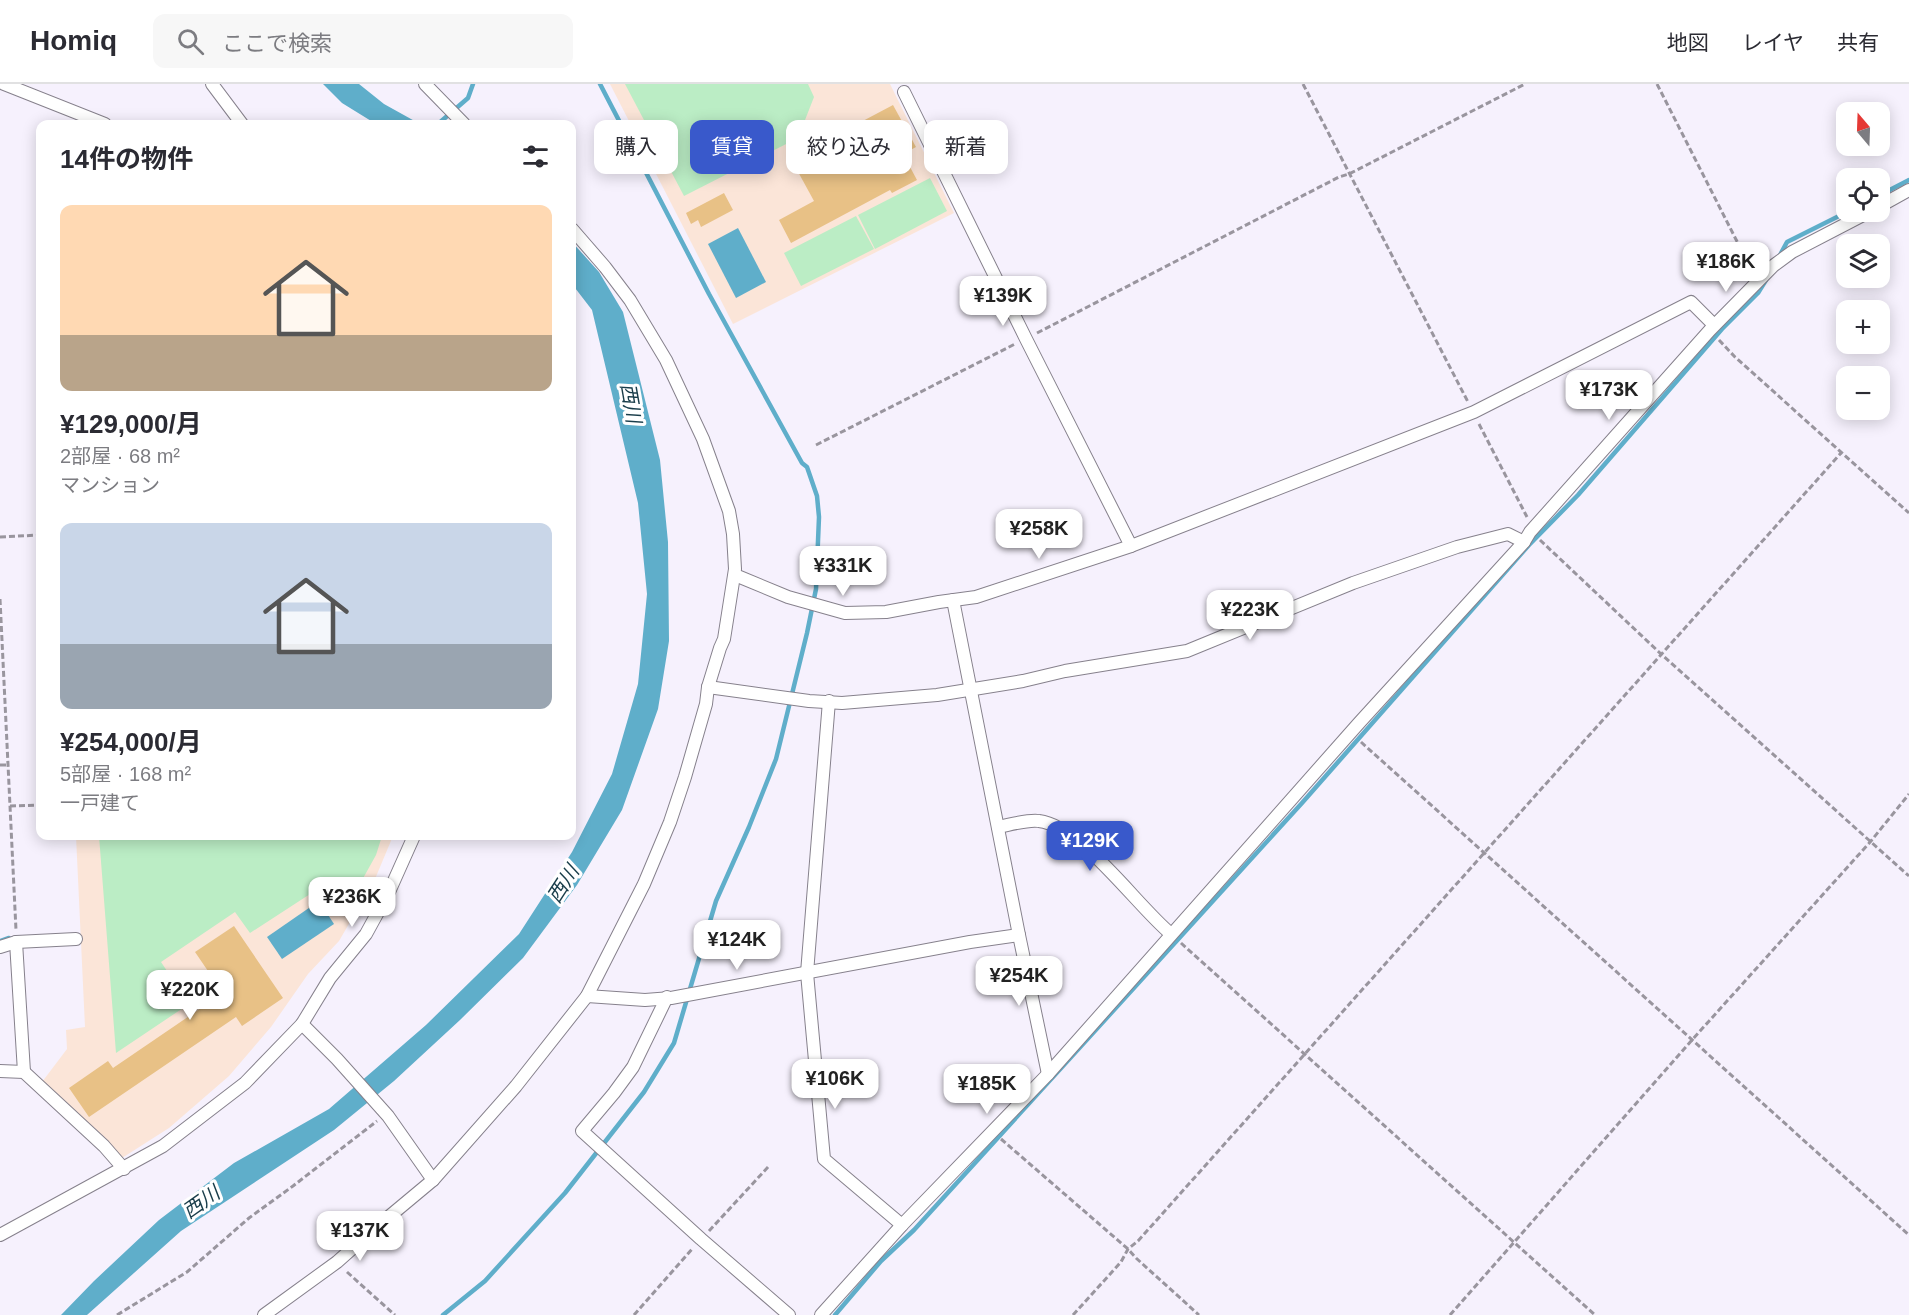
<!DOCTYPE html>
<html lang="ja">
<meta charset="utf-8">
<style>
:root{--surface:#fff;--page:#f7f7f7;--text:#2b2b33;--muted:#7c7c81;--line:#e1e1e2;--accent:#3959cb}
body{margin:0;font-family:Arial,"Noto Sans JP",sans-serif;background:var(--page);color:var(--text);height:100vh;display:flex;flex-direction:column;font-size:22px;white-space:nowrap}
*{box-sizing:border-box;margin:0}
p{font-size:20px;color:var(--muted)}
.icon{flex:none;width:33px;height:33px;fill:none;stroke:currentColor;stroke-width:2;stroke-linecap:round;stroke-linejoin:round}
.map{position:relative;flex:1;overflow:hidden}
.drawer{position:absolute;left:36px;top:36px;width:540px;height:720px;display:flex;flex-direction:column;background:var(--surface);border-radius:12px;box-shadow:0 3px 15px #0003}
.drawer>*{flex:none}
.hud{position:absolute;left:594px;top:36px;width:570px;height:54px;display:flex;gap:12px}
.needle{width:39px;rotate:341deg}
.controls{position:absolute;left:1836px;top:18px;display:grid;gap:12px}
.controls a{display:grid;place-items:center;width:54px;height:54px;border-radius:12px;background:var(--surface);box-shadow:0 3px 15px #0003;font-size:30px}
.price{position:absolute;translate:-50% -51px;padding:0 14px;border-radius:12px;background:#fff;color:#222;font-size:20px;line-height:39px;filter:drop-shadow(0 2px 3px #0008)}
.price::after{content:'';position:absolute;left:50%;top:36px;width:18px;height:14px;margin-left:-9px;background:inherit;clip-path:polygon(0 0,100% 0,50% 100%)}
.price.on{background:var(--accent);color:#fff}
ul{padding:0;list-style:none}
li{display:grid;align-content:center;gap:12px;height:318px;padding:0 24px}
li span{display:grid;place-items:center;height:186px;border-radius:12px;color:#555}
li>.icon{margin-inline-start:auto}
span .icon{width:108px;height:108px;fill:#fffc;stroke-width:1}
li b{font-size:26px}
h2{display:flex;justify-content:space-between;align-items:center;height:72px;padding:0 24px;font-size:26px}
.pill{padding:0 21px;border-radius:12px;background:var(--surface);box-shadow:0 3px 15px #0003;font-size:21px;line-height:54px}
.pill.on{background:var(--accent);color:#fff}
header{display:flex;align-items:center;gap:36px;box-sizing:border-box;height:84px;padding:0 30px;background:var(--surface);border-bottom:2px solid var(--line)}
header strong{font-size:28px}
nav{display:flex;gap:33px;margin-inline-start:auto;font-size:21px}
.search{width:420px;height:54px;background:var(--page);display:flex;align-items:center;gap:15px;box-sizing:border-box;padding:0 21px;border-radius:12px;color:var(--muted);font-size:22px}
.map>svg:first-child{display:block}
</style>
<header>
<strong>Homiq</strong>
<div class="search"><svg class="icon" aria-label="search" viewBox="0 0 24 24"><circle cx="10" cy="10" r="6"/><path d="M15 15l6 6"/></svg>ここで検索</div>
<nav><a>地図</a><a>レイヤ</a><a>共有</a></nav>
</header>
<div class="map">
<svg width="1909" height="1231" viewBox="0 0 1909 1231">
<rect width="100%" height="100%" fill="#f6f1fd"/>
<g fill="#fbe5d8">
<path d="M610 0H890L954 129 733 240Z"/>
<path d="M76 752H393L375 795 339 857 308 890 271 943 229 992 169 1044 122 1074 102 1051 42 998 67 965 66 946 85 943Z"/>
</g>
<g fill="#bbedc5">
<path d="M625 0H808L814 13 798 54 684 112Z"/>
<path d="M930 94 947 127 875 165 858 131Z"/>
<path d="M856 132 874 165 801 202 784 169Z"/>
<path d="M99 752H382L376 771 346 825 327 799 250 849 235 828 161 878 189 920 116 969Z"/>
</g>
<g fill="#5faeca">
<path d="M323 0H359L384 20 420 40H376L342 19Z"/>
<path d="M738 144 766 198 736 214 708 160Z"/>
<path d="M572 158 599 188 623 228 660 376 668 458 669 557 658 625 622 726 577 801 523 874 460 936 394 997 334 1046 181 1147 87 1231H61L94 1197 159 1136 234 1079 329 1025 426 941 519 850 572 768 612 690 638 600 647 510 638 419 592 226 572 200Z"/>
<path d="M319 817 334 840 282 875 267 853Z"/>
</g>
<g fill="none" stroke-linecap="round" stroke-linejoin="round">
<g stroke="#5faeca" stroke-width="4.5">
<path d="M438 40 468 14 473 0"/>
<path d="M1880 111 1909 96"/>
<path d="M1779 173 1787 158 1847 128"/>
<path d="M0 857 9 854"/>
<path d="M443 1231 485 1197 565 1109 644 1008 674 959 716 817 749 743 776 675 807 549 816 505 819 433 817 412 807 383 802 379 709 210 600 0"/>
<path d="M835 1231 881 1177 914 1146 1302 719 1529 461 1578 411 1722 245 1758 209 1766 196"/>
</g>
</g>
<g fill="#e8c186">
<path d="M893 21 916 63 903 70 917 96 892 109 890 106 791 159 779 136 814 117 791 75Z"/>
<path d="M724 109 733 126 701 143 698 136 691 140 686 129Z"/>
<path d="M234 842 283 914 242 942 236 933 89 1033 69 1004 108 977 113 984 223 909 195 868Z"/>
</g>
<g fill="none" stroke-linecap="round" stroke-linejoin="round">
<g stroke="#86818c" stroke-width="14">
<g id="street">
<path d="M4 0 105 40"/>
<path d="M212 0 242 40"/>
<path d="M425 0 464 40"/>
<path d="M904 8 1026 255 1131 462"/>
<path d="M1880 122 1909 106"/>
<path d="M735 491 788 513 845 529 886 528 939 518 976 513 1131 462 1474 328 1691 218 1714 241"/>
<path d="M953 516 1019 851 1048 990"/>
<path d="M708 603 809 617 842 619 937 611 1023 597 1065 587 1187 567 1353 499 1457 463 1508 450 1524 458"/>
<path d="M829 617 807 889 824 1075 902 1141"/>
<path d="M998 743C1009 741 1029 735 1039 737 1081 742 1137 822 1171 850"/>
<path d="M16 858 24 988"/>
<path d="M0 863 16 858 76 855"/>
<path d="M587 912 645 916 671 914 970 858 1019 851"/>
<path d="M667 913 633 983 614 1009 582 1047 701 1155 789 1231"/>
<path d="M302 940 337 975 388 1032 433 1096"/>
<path d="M0 987 24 988 104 1062 124 1085"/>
<path d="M0 1151 163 1062 245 999 302 940 330 894 366 850 389 808 414 752"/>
<path d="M264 1231 337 1178 373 1146 433 1096 516 1002 587 912 644 800 670 738 685 693 706 620 708 603 720 564 724 555 735 485 733 450 729 427 703 355 666 276 630 216 605 183 572 145"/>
<path d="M821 1231 902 1141 1048 990 1359 639 1524 458 1530 448 1710 246 1773 182 1792 168 1869 128"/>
</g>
</g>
<g stroke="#99959e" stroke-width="3" stroke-dasharray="6 3" stroke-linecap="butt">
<path d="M1303 0 1468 318"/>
<path d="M1657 0 1751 185"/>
<path d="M1037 249 1339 93 1349 90 1525 0"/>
<path d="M1719 256 1735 273 1909 429"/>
<path d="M1479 340 1527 433"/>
<path d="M816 361 1015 260"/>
<path d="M0 453 40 451"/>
<path d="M1540 456 1661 570 1909 792"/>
<path d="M0 515 16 846"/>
<path d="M1361 658 1909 1151"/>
<path d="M0 681H8"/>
<path d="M10 722 40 721"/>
<path d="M1181 859 1595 1231"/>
<path d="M1001 1055 1128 1165 1136 1174 1199 1231"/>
<path d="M709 1147 769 1082"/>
<path d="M347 1188 395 1231"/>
<path d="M117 1231 187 1188 249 1134 293 1102 377 1037"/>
<path d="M634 1231 692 1165"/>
<path d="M1073 1231 1121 1178 1128 1165 1138 1157 1841 369"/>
<path d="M1450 1231 1692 956 1871 757 1909 710"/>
</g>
<use href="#street" stroke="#fff" stroke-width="12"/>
</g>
<g text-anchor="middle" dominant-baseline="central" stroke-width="6" stroke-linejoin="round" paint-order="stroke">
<g font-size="20" font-style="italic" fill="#193d4a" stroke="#fff">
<text transform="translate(631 319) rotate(80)">西川</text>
<text transform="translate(563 800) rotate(-57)">西川</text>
<text transform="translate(201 1118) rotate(-35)">西川</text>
</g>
</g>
</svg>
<div class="controls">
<a><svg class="needle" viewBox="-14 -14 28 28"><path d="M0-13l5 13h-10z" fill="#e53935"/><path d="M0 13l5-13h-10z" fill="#7c7c81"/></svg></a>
<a><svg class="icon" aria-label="locate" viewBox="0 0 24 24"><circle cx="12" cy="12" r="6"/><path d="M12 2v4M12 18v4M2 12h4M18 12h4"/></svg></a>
<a><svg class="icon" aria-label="layers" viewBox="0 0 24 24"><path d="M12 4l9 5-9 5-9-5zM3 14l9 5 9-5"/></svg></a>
<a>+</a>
<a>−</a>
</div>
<b class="price" style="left:1726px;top:209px">¥186K</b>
<b class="price" style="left:1003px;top:243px">¥139K</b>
<b class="price" style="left:1609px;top:337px">¥173K</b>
<b class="price" style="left:1039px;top:476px">¥258K</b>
<b class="price" style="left:843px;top:513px">¥331K</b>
<b class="price" style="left:1250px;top:557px">¥223K</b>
<b class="price on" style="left:1090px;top:788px">¥129K</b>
<b class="price" style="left:352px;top:844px">¥236K</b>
<b class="price" style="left:737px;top:887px">¥124K</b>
<b class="price" style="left:1019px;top:923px">¥254K</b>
<b class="price" style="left:190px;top:937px">¥220K</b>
<b class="price" style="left:835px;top:1026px">¥106K</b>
<b class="price" style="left:987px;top:1031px">¥185K</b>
<b class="price" style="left:360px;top:1178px">¥137K</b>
<div class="hud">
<a class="pill">購入</a>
<a class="pill on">賃貸</a>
<a class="pill">絞り込み</a>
<a class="pill">新着</a>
</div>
<section class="drawer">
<h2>14件の物件<svg class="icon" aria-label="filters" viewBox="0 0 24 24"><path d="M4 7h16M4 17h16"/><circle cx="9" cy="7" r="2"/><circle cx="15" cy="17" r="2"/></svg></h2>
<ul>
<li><span style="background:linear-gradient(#ffd9b3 70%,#b9a48a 0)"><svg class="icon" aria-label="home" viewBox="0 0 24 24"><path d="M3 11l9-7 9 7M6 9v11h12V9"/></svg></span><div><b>¥129,000/月</b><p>2部屋 · 68 m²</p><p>マンション</p></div></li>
<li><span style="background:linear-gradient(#c9d6e8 65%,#9aa5b1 0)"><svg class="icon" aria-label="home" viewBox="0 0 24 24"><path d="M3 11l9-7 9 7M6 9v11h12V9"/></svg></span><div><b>¥254,000/月</b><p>5部屋 · 168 m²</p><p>一戸建て</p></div></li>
</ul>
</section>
</div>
